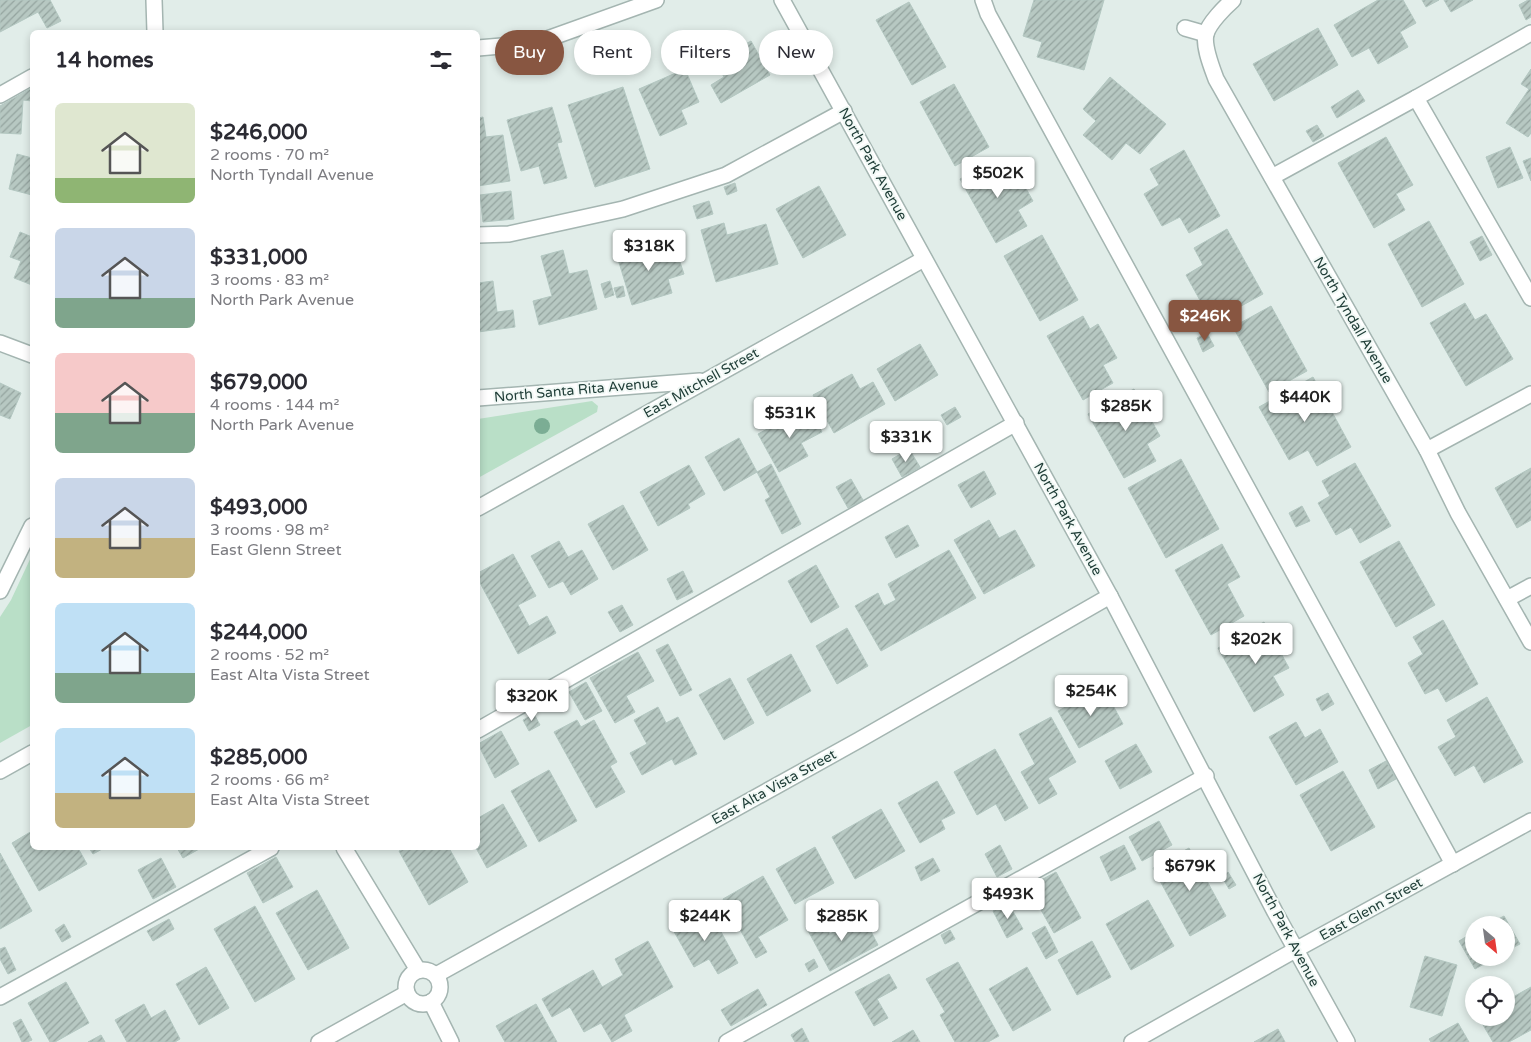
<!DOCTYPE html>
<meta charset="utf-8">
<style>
:root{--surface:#fff;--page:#f7f7f7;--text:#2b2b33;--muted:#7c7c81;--accent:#885641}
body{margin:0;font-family:"Varela Round",sans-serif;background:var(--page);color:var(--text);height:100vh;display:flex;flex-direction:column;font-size:19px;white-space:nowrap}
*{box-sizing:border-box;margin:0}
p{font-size:16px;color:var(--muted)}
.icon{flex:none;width:28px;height:28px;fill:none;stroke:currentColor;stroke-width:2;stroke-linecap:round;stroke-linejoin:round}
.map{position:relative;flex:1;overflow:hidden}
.side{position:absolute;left:30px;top:30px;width:450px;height:820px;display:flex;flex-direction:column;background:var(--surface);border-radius:8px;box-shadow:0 2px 8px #0003}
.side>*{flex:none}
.top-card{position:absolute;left:495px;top:30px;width:475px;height:45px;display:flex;gap:10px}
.needle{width:32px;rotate:151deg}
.tools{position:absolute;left:1465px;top:916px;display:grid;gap:10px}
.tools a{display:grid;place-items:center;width:50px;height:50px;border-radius:50%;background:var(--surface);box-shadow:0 2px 8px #0003;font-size:25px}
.price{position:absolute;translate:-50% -42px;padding:0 11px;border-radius:5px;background:#fff;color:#222;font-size:16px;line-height:32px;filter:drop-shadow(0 1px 2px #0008)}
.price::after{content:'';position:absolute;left:50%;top:30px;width:15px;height:11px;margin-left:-8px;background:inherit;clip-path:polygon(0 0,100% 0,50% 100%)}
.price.selected{background:var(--accent);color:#fff}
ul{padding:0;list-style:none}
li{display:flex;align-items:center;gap:15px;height:125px;padding:0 25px}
li span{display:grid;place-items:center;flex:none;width:140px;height:100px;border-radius:8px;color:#555}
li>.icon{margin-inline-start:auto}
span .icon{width:60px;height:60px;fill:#fffc;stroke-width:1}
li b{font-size:21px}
h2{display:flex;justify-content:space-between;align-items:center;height:60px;padding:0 25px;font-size:21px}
.chip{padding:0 18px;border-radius:22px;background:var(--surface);box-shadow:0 2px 8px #0003;font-size:18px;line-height:45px}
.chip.selected{background:var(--accent);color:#fff}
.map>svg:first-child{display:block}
</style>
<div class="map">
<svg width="1531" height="1042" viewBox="0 0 1531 1042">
<defs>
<pattern id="building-hatch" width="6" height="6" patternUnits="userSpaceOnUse" patternTransform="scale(1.25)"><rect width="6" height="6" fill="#b7c8c2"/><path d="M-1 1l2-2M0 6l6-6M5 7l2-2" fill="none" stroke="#94a49f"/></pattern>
</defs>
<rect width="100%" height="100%" fill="#e1ede9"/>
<g fill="#b9dfc7">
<path d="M592 401 598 406 597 412 478 478V419Z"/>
<path d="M32 555V725L0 743V617L11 600Z"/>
</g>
<g fill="url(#building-hatch)" stroke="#b3c7c1">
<path d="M0 0H50L61 21 47 28 38 12 0 32Z"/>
<path d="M1034 0H1104L1084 70 1037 57 1042 42 1023 36Z"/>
<path d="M1378 0H1403L1416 23 1400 32 1408 47 1378 64 1369 48 1352 57 1334 25Z"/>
<path d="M1422 0H1439L1426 7Z"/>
<path d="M1444 0H1473L1451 12Z"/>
<path d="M1528 0H1531V17L1526 20 1519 5Z"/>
<path d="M909 2 946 67 912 85 876 20Z"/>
<path d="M1318 28 1338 65 1274 101 1253 64Z"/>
<path d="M751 41 770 75 721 103 711 85 724 77 715 61Z"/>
<path d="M685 69 699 102 681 110 687 124 660 136 639 89Z"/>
<path d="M1531 69V133L1528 137 1506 123 1529 89 1521 84Z"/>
<path d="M1110 77 1166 124 1140 154 1126 143 1112 160 1083 135 1096 121 1083 109Z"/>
<path d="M954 84 989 147 955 166 920 102Z"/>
<path d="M623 87 650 169 595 187 568 105Z"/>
<path d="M30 89H32V101L23 100 21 134 0 133V106Z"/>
<path d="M1358 90 1365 101 1337 118 1331 107Z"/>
<path d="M552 107 562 142 557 143 567 178 544 184 539 166 521 171 507 120Z"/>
<path d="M483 117 486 137 503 135 510 181 478 186V118Z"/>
<path d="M1317 125 1324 136 1313 142 1306 131Z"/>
<path d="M1386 137 1413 185 1396 194 1405 210 1374 228 1338 163Z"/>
<path d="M1510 147 1523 178 1498 188 1486 157Z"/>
<path d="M1184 150 1220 216 1189 233 1180 217 1162 226 1144 194 1159 185 1150 169Z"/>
<path d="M17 154 32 158V195L9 189Z"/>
<path d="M1531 158V181L1523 161Z"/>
<path d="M993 161 1002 176 1015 169 1033 201 1018 210 1027 226 996 243 960 179Z"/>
<path d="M735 183 737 191 727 195 724 187Z"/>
<path d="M819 186 846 235 803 258 776 209Z"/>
<path d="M511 191 514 219 483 222 480 195Z"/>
<path d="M709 201 713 214 697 219 693 206Z"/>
<path d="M1429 221 1464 284 1422 307 1388 244Z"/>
<path d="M724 223 727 235 766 224 778 264 716 282 701 230Z"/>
<path d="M1227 229 1263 294 1212 322 1186 275 1203 265 1194 248Z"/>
<path d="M20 232 32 237V285L14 278 21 261 10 257Z"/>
<path d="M1042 235 1078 300 1040 321 1004 256Z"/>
<path d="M1482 236 1492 255 1480 261 1470 242Z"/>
<path d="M664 242 668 255 677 253 684 274 668 279 672 293 632 305 617 256Z"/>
<path d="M563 250 569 274 587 270 597 309 539 325 533 301 552 296 541 256Z"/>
<path d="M493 281 497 312 513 310 515 327 478 332V283Z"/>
<path d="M610 281 614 295 605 298 601 284Z"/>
<path d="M623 286 625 296 617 298 614 288Z"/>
<path d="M1465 303 1475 320 1486 314 1513 359 1466 386 1430 323Z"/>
<path d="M1271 306 1307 371 1269 392 1233 327Z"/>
<path d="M1083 316 1090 329 1098 324 1117 358 1103 365 1113 383 1083 400 1047 336Z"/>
<path d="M1207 333 1214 346 1203 352 1197 338Z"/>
<path d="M920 344 938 375 895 401 877 369Z"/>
<path d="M852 374 860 389 873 382 885 404 834 433 813 395Z"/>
<path d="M1313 377 1351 447 1317 466 1308 450 1289 460 1259 407Z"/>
<path d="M0 383 21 393 10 419 0 415Z"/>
<path d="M1134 389 1160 436 1147 444 1156 461 1124 478 1088 414Z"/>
<path d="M808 407 822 432 801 443 808 456 779 472 758 434Z"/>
<path d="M955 407 961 417 947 425 941 415Z"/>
<path d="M739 438 757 472 724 491 705 457Z"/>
<path d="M909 449 920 467 902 477 892 459Z"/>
<path d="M1181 459 1219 529 1166 558 1128 488Z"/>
<path d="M1355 463 1391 526 1360 543 1351 527 1336 535 1318 503 1330 496 1322 481Z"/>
<path d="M771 464 801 524 782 534 765 500 770 497 757 472Z"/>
<path d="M689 465 705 494 688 504 690 508 658 526 640 492Z"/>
<path d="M1531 468V520L1517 528 1495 488Z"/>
<path d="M984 471 996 494 971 508 958 485Z"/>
<path d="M851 479 863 500 848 508 836 487Z"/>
<path d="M623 505 648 550 613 570 588 524Z"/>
<path d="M1302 506 1310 521 1296 527 1289 513Z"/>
<path d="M989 520 999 538 1015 530 1035 566 984 594 954 540Z"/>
<path d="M908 525 919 546 896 558 885 537Z"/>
<path d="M559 541 568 557 582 550 598 579 571 595 563 581 549 588 531 556Z"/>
<path d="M1399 541 1435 605 1396 627 1360 562Z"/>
<path d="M1222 544 1240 577 1227 584 1244 616 1211 635 1175 570Z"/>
<path d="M949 550 976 598 881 651 855 606 878 593 884 606 896 600 888 584Z"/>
<path d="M513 554 536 596 518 605 529 626 547 616 556 633 518 654 478 579V573Z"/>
<path d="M816 565 839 607 811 623 788 581Z"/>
<path d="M683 571 693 592 677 600 667 579Z"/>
<path d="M622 605 633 625 620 632 608 612Z"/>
<path d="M1443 620 1478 684 1446 702 1438 688 1425 694 1408 663 1423 654 1413 637Z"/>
<path d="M1264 622 1289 668 1273 676 1284 695 1254 712 1218 648Z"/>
<path d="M847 628 868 666 837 684 816 646Z"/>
<path d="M668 644 692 690 680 696 656 650Z"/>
<path d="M638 652 654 681 626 696 635 712 615 723 590 678Z"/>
<path d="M791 654 811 691 767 716 747 679Z"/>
<path d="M730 678 754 723 724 740 699 695Z"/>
<path d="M586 682 602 711 585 720 569 692Z"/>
<path d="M517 683 521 692 511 698 506 689Z"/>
<path d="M1103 687 1123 724 1079 748 1058 711Z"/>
<path d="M1328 693 1334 704 1322 711 1316 699Z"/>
<path d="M1487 697 1523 762 1484 783 1474 765 1455 776 1438 747 1456 737 1447 720Z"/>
<path d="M658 707 666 723 678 717 697 754 675 765 672 759 642 775 630 753 647 744 634 720Z"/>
<path d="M534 714 540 725 529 731 523 720Z"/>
<path d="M1051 717 1076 762 1048 778 1057 794 1039 804 1021 772 1035 764 1019 734Z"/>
<path d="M577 720 581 727 594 720 617 762 610 766 625 792 596 808 554 732Z"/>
<path d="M1296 722 1305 738 1320 729 1338 762 1296 785 1269 737Z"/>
<path d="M501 731 519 764 495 778 478 744Z"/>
<path d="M1136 744 1152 772 1120 789 1105 761Z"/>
<path d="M995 749 1028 808 1005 821 996 804 977 815 954 772Z"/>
<path d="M1386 761 1396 779 1378 789 1369 770Z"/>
<path d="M549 770 577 821 539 842 511 791Z"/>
<path d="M1343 771 1375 827 1331 851 1300 795Z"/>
<path d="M937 781 955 813 941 820 945 829 920 843 898 803Z"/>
<path d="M503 804 527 846 487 868 476 848H478V818Z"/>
<path d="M881 809 905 851 855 879 832 837Z"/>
<path d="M1159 821 1172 845 1142 861 1129 837Z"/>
<path d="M32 831V848H78L87 864 39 891 12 843Z"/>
<path d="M1000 845 1012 869 997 877 985 854Z"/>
<path d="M1124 845 1136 869 1111 881 1100 857Z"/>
<path d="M815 847 834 883 795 904 776 869Z"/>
<path d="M89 848H104L93 854Z"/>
<path d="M177 848H201L183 858Z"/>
<path d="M406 848H449L468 882 429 905 399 851Z"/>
<path d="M1189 848 1226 916 1190 936 1153 868Z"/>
<path d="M0 853 32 911 0 929Z"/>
<path d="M276 857 293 887 263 903 247 873Z"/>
<path d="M161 858 176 887 153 899 138 870Z"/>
<path d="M933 858 940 871 921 881 915 867Z"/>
<path d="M1056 872 1081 918 1054 933 1028 887Z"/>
<path d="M1228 872 1236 885 1229 889 1222 877Z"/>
<path d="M763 876 788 920 758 937 767 952 756 958 723 899Z"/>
<path d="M317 890 349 948 308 970 276 913Z"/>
<path d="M1148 900 1174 946 1131 970 1106 924Z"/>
<path d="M1008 903 1023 929 1007 938 993 911Z"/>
<path d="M255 906 295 979 255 1002 214 929Z"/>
<path d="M708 908 738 963 718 974 709 959 694 967 672 928Z"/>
<path d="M863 916 878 945 830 971 806 927 821 919 830 934Z"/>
<path d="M1504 916 1520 944 1506 951V925H1487Z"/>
<path d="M169 919 174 929 153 941 147 931Z"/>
<path d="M64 924 71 937 62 942 55 930Z"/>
<path d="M1045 926 1058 952 1046 959 1032 933Z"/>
<path d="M950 930 955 939 945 944 941 935Z"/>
<path d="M1474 932V958H1495L1475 969 1459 941Z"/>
<path d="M648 941 673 987 624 1015 632 1031 612 1042 601 1023 584 1032 570 1007 552 1017 542 999 593 970 602 987 623 975 615 959Z"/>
<path d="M1092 941 1111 977 1077 995 1058 960Z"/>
<path d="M5 947 16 970 8 974 0 959V949Z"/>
<path d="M1425 956 1457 965 1442 1016 1410 1007Z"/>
<path d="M814 959 818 967 809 972 805 964Z"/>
<path d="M958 962 999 1036 988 1042H955L940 1015 945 1012 926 979Z"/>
<path d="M206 967 229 1008 199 1025 176 984Z"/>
<path d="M1027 967 1051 1010 1013 1031 989 989Z"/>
<path d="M889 974 897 988 877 999 888 1018 874 1026 855 992Z"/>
<path d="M66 982 89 1023 55 1042H50L28 1003Z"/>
<path d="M1505 982 1513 997 1531 987V1030L1509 1042H1493L1479 1018H1506V985H1500Z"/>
<path d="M758 989 767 1005 731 1026 721 1010Z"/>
<path d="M144 1004 151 1018 165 1010 180 1039 175 1042H127L115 1020Z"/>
<path d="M536 1004 557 1042H505L496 1026Z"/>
<path d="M21 1019 32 1040 27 1042H22L13 1023Z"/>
<path d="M1458 1023 1469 1042H1431L1429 1039Z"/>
<path d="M802 1028 809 1042H795L791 1035Z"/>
<path d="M1278 1029 1285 1042H1254Z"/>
<path d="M913 1030 920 1042H892Z"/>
<path d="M101 1035 105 1042H88Z"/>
</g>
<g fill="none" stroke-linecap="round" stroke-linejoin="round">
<g stroke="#a4b5b1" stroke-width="18">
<g id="minor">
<path d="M154 0 155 32"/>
<path d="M782 0 1110 596 1275 912 1347 1042"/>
<path d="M983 0 988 14 1453 864"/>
<path d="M1233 0C1225 7 1209 23 1206 34 1203 46 1212 68 1216 79L1427 450 1458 513 1531 642"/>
<path d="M1185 28 1206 34"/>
<path d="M1531 33 1416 98 1531 298"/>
<path d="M478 48 536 43 656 0"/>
<path d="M0 95 32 77"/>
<path d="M1272 177 1416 98"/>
<path d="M478 235 509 234 623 209 726 175 844 111"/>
<path d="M0 343 32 355"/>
<path d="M478 398 700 381"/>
<path d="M1427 450 1531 394"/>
<path d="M478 508 924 259"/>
<path d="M0 591 32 526"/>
<path d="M1507 599 1531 586"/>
<path d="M478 730 1016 423"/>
<path d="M0 771 32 753"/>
<path d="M344 848 418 970"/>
<circle cx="423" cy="987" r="17"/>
<path d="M436 975 859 740 1110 596"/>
<path d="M0 997 271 848"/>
<path d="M431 1002 451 1042"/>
<path d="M319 1042 407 993"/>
<path d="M727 1042 1206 776"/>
<path d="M1132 1042 1297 949 1531 821"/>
</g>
</g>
<use href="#minor" stroke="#fff" stroke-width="15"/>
</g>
<circle fill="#7bad94" cx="542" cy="426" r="8"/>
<g text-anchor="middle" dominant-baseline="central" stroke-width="4" stroke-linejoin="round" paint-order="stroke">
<g font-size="14" fill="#213f39" stroke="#f2f9f6">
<text transform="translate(873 164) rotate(61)">North Park Avenue</text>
<text transform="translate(1353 320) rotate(60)">North Tyndall Avenue</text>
<text transform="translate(701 383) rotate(-29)">East Mitchell Street</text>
<text transform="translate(576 390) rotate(-5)">North Santa Rita Avenue</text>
<text transform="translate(1068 519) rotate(61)">North Park Avenue</text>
<text transform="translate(774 787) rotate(-29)">East Alta Vista Street</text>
<text transform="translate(1371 909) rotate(-29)">East Glenn Street</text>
<text transform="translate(1286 930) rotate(62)">North Park Avenue</text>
</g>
</g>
</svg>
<div class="tools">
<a><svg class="needle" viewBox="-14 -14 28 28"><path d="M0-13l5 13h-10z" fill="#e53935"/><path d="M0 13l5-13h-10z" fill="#7c7c81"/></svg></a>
<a><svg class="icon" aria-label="locate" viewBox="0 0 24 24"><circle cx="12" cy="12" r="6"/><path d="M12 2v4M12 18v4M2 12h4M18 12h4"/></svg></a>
</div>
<b class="price" style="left:998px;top:199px">$502K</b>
<b class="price" style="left:649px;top:272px">$318K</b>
<b class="price selected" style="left:1205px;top:342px">$246K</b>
<b class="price" style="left:1305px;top:423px">$440K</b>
<b class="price" style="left:1126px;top:432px">$285K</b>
<b class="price" style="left:790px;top:439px">$531K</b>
<b class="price" style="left:906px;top:463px">$331K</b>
<b class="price" style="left:1256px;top:665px">$202K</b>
<b class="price" style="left:1091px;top:717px">$254K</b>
<b class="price" style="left:532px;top:722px">$320K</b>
<b class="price" style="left:1190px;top:892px">$679K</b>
<b class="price" style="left:1008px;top:920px">$493K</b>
<b class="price" style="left:705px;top:942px">$244K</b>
<b class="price" style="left:842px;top:942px">$285K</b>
<div class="top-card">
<a class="chip selected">Buy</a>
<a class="chip">Rent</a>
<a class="chip">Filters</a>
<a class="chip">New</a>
</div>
<section class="side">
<h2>14 homes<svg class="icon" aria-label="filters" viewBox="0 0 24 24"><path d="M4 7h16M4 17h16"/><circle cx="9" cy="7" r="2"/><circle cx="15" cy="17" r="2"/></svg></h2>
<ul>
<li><span style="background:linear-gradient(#dfe7d0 75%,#8fb573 0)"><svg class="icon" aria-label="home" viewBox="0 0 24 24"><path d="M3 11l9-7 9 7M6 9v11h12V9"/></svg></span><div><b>$246,000</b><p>2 rooms · 70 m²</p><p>North Tyndall Avenue</p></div></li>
<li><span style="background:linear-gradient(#c9d6e8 70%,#7fa58c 0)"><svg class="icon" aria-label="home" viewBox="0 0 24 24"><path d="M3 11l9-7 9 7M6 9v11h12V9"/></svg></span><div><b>$331,000</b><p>3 rooms · 83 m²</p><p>North Park Avenue</p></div></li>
<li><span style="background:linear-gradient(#f6c9c9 60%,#7fa58c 0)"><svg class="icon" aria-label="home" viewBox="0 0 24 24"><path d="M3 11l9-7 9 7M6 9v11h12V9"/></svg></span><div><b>$679,000</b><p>4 rooms · 144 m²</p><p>North Park Avenue</p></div></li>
<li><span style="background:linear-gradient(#c9d6e8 60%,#c2b280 0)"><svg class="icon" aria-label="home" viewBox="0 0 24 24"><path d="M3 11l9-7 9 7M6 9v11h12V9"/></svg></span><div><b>$493,000</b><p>3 rooms · 98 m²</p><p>East Glenn Street</p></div></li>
<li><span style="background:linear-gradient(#bfe0f5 70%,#7fa58c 0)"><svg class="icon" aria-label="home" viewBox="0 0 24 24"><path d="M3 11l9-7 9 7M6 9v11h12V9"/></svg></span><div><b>$244,000</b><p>2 rooms · 52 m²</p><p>East Alta Vista Street</p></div></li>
<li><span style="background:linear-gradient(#bfe0f5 65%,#c2b280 0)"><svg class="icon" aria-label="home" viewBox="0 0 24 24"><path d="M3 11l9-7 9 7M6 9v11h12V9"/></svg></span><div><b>$285,000</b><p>2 rooms · 66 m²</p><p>East Alta Vista Street</p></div></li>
</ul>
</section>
</div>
